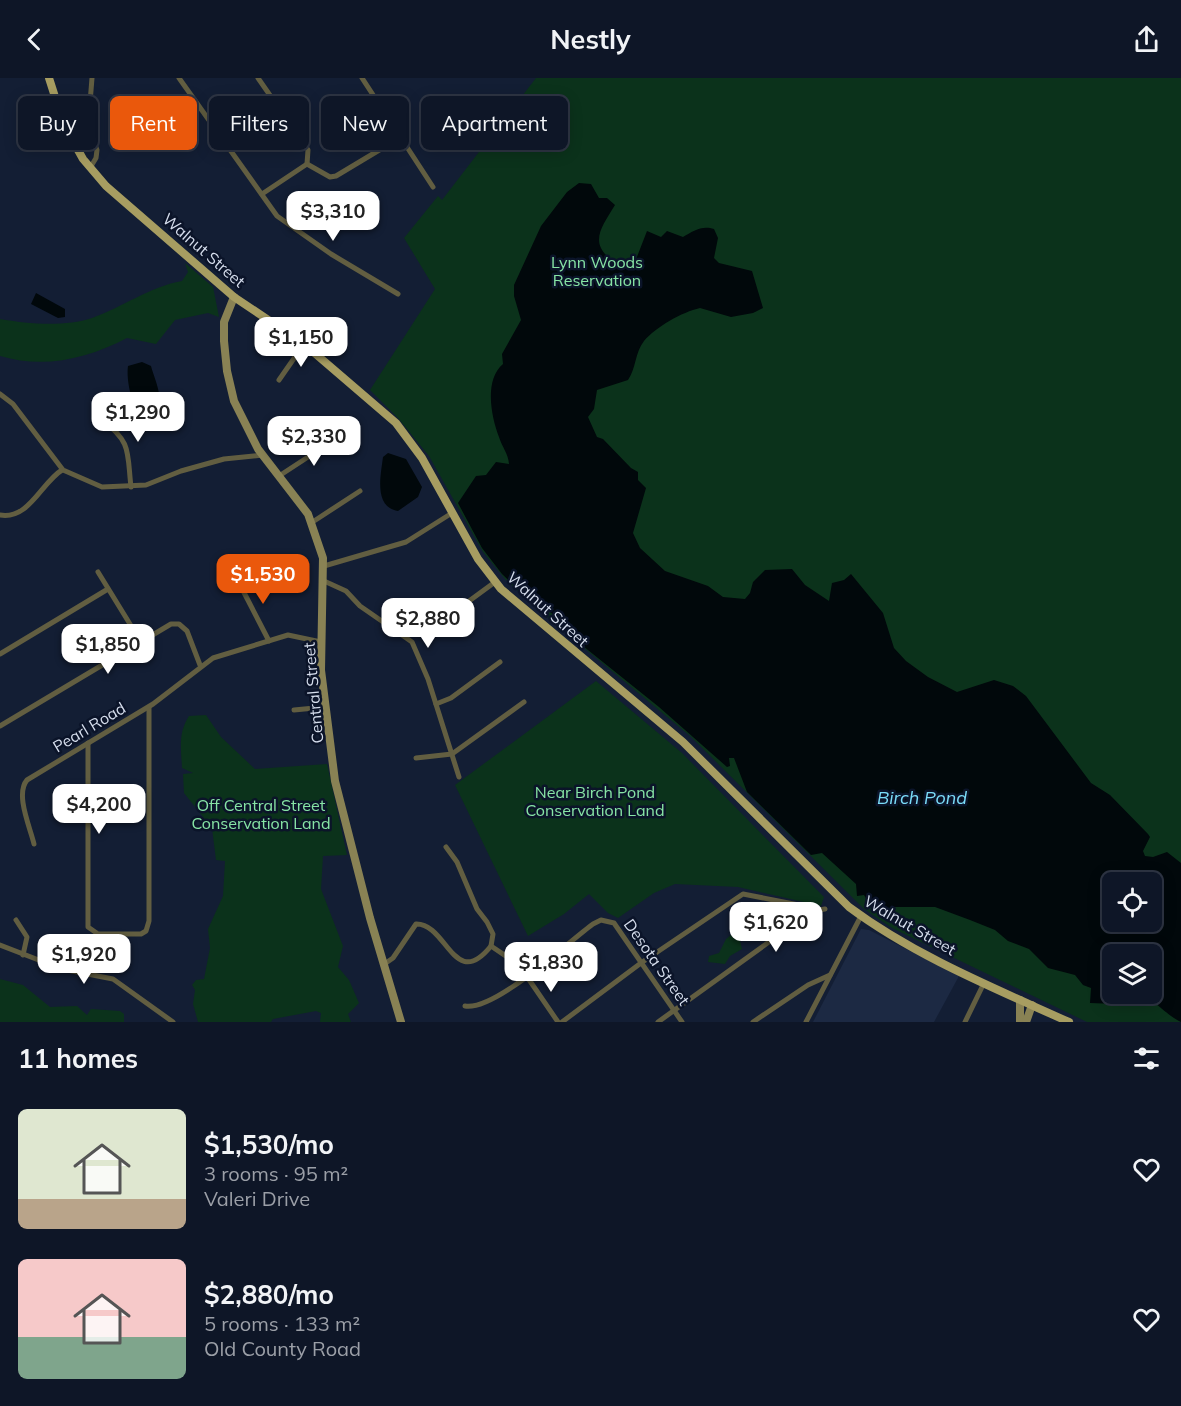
<!DOCTYPE html>
<meta charset="utf-8">
<style>
:root{--surface:#0e1627;--page:#1c2333;--text:#f1f3f6;--muted:#9b9fa7;--line:#2e3544;--accent:#ea580c}
body{margin:0;font-family:Mulish,sans-serif;background:var(--page);color:var(--text);height:100vh;display:flex;flex-direction:column;font-size:22px;white-space:nowrap}
*{box-sizing:border-box;margin:0}
p{font-size:20px;color:var(--muted)}
.icon{flex:none;width:33px;height:33px;fill:none;stroke:currentColor;stroke-width:2;stroke-linecap:round;stroke-linejoin:round}
.map{position:relative;height:944px;overflow:hidden}
.panel{display:flex;flex-direction:column;background:var(--surface);flex:1}
.panel>*{flex:none}
.guide{position:absolute;left:18px;top:18px;width:600px;height:54px;display:flex;gap:12px}
.fabs{position:absolute;left:1102px;top:794px;display:grid;gap:12px}
.fabs a{display:grid;place-items:center;width:60px;height:60px;border-radius:9px;background:var(--surface);box-shadow:0 3px 15px #0003,0 0 0 2px var(--line);font-size:30px}
.price{position:absolute;translate:-50% -51px;padding:0 14px;border-radius:12px;background:#fff;color:#222;font-size:20px;line-height:39px;filter:drop-shadow(0 2px 3px #0008)}
.price::after{content:'';position:absolute;left:50%;top:36px;width:18px;height:14px;margin-left:-9px;background:inherit;clip-path:polygon(0 0,100% 0,50% 100%)}
.price.current{background:var(--accent);color:#fff}
ul{padding:0;list-style:none}
li{display:flex;align-items:center;gap:18px;height:150px;padding:0 18px}
li span{display:grid;place-items:center;flex:none;width:168px;height:120px;border-radius:9px;color:#555}
li>.icon{margin-inline-start:auto}
span .icon{width:72px;height:72px;fill:#fffc;stroke-width:1}
li b{font-size:26px}
h2{display:flex;justify-content:space-between;align-items:center;height:72px;padding:0 18px;font-size:26px}
.tag{padding:0 21px;border-radius:9px;background:var(--surface);box-shadow:0 3px 15px #0003,0 0 0 2px var(--line);font-size:21px;line-height:54px}
.tag.current{background:var(--accent);color:#fff}
header{display:flex;justify-content:space-between;align-items:center;height:78px;padding:0 18px;background:var(--surface);font-size:27px;font-weight:700}
.map>svg:first-child{display:block}
</style>
<header><svg class="icon" aria-label="back" viewBox="0 0 24 24"><path d="M15 5l-7 7 7 7"/></svg>Nestly<svg class="icon" aria-label="share" viewBox="0 0 24 24"><path d="M12 15V3M7 8l5-5 5 5M5 13v7h14v-7"/></svg></header>
<div class="map">
<svg width="1181" height="944" viewBox="0 0 1181 944">
<rect width="100%" height="100%" fill="#131e34"/>
<path fill="#1c2943" d="M861 851 869 852 959 898 934 944H813Z"/>
<g fill="#0b321b" fill-rule="evenodd">
<path d="M536 0H1181V944H1087L892 850 864 831 690 658 536 530 505 501 483 474 429 378 398 340 370 312 435 211 404 160 438 118 442 122ZM1113 804H1152V843H1113ZM1113 876H1152V915H1113Z"/>
<path d="M185 185 213 209 219 239 208 235 175 242 156 266 127 260C87 281 44 291 0 278V241C28 246 65 249 92 240 123 229 149 209 182 203L188 194Z"/>
<path d="M596 603 682 675 824 819 821 828 738 809 675 806 654 815 618 840 608 835 589 816 564 836 528 858 455 707Z"/>
<path d="M206 637 221 659 255 691 327 686 347 777 323 778 321 811 343 868 338 889 349 902 359 925 348 936 351 944H320L321 935 316 933 273 941 271 944H198L193 926 195 912 192 907 196 902 204 901 210 870 208 851 223 818 225 783 216 782 212 750 184 715 183 696 193 695 182 690C181 670 178 655 189 638Z"/>
<path d="M731 857 739 858 742 871 730 878 725 886 708 884 709 878 719 875 726 861Z"/>
<path d="M0 901 23 907 50 929 77 928 87 937 91 931 120 933 124 936V944H0Z"/>
</g>
<g fill="#01080b" fill-rule="evenodd">
<path d="M579 105 591 106 599 120H607L615 127C601 150 587 166 616 185L635 184 647 153 661 159 667 153 683 159C693 153 702 147 714 151L718 160 714 180 719 185 752 193 763 230 753 235 731 239 700 230C682 234 656 249 644 263 635 274 636 291 628 302L597 312 594 331 588 339 597 359 603 361 631 390 638 394V402L646 410 633 455 640 470 665 493 708 508 723 519 745 521 750 515 753 504 765 492 792 491 805 507 829 523 832 505 844 502 851 496 883 535 894 570 906 583 928 599 957 614 994 602 1013 608 1026 618 1091 705 1110 717 1148 756 1150 759 1143 773 1145 778 1153 779 1167 774 1181 785V944C1159 934 1142 900 1117 926L1090 925 1091 910 1083 907 1075 897 1048 890 1029 871 1008 863 995 852 970 842 935 829H893L879 832 870 827 864 817 857 818 856 806 822 775 811 777 747 714 734 680H729L730 688 727 689 659 629 568 556 569 550 549 533 537 530 502 496 482 470 458 425 476 398 486 397 496 384 509 386C508 375 502 369 499 359 491 338 484 302 503 286L502 276 521 242 514 218V207L541 148 567 114ZM1113 804H1152V843H1113ZM1113 876H1152V915H1113Z"/>
<path d="M36 215 65 231V239L58 240 31 226Z"/>
<path d="M142 284 151 288C155 304 171 332 145 340 132 334 126 302 128 288Z"/>
<path d="M388 375 406 381 422 409 418 419 398 433C373 429 381 396 383 379Z"/>
</g>
<g fill="none" stroke-linecap="round" stroke-linejoin="round">
<g stroke="#625e41" stroke-width="5">
<path d="M179 0 277 138 331 176 398 216"/>
<path d="M258 0 308 72 307 86"/>
<path d="M362 0 433 109"/>
<path d="M307 86 330 99 336 98 401 59"/>
<path d="M90 90 96 80 97 72 88 50 92 0"/>
<path d="M262 116 307 86"/>
<path d="M279 302 304 266"/>
<path d="M0 316 13 326 63 392 102 409 146 407 181 393 224 381 263 377"/>
<path d="M103 343C132 364 127 375 131 409"/>
<path d="M279 398 337 360"/>
<path d="M0 437C29 442 41 405 62 392"/>
<path d="M311 445 360 413"/>
<path d="M324 488 406 464 452 435"/>
<path d="M98 494 141 564"/>
<path d="M237 501 269 563"/>
<path d="M324 503 346 513 360 528 412 564 428 601 459 699"/>
<path d="M465 526 495 504"/>
<path d="M0 576 108 511"/>
<path d="M436 626 451 620 500 584"/>
<path d="M294 632 325 629"/>
<path d="M0 648 171 546H179L187 553 200 587"/>
<path d="M88 665V849L98 856H141L146 853 149 843V629"/>
<path d="M416 680 452 676 524 624"/>
<path d="M34 766C30 749 15 716 27 702L153 626 213 580 288 557 321 564"/>
<path d="M16 842 27 859 23 877"/>
<path d="M0 867 62 891 113 901 173 944"/>
<path d="M491 868 519 887 558 944"/>
<path d="M383 887 393 880 416 846C447 845 454 914 491 868L493 856 487 844 477 831 457 784 446 769"/>
<path d="M465 928C495 933 567 865 593 846L601 842 614 845 682 944"/>
<path d="M562 944 641 885 743 816 809 829 812 833 825 831"/>
<path d="M658 944 812 833"/>
<path d="M753 944 808 907 830 897"/>
<path d="M806 944 861 838"/>
<path d="M965 944 984 905"/>
</g>
<g stroke="#898254" stroke-width="8">
<path d="M234 219 224 244V263L227 293 234 323 258 371 308 436 323 480 321 592 335 703 370 840 401 944"/>
<path d="M1020 944V922"/>
<path d="M1026 944 1032 927"/>
</g>
<path stroke="#a79d61" stroke-width="8" d="M49 0 64 47 83 81 106 108 234 219 304 266 396 345 422 380 478 481 501 511 683 664 849 829C915 878 994 910 1069 944"/>
</g>
<g text-anchor="middle" dominant-baseline="central" stroke-width="5" stroke-linejoin="round" paint-order="stroke">
<g font-size="16" fill="#d5ddec" stroke="#0b1429">
<text transform="translate(204 172) rotate(41)">Walnut Street</text>
<text transform="translate(548 531) rotate(42)">Walnut Street</text>
<text transform="translate(313 615) rotate(-95)">Central Street</text>
<text transform="translate(89 649) rotate(-31)">Pearl Road</text>
<text transform="translate(910 847) rotate(30)">Walnut Street</text>
<text transform="translate(657 884) rotate(55)">Desota Street</text>
</g>
<g font-size="16" fill="#87e4a5" stroke="#0b1429">
<text x="597" y="184">Lynn Woods<tspan x="597" dy="18">Reservation</tspan></text>
<text x="595" y="714">Near Birch Pond<tspan x="595" dy="18">Conservation Land</tspan></text>
<text x="261" y="727">Off Central Street<tspan x="261" dy="18">Conservation Land</tspan></text>
</g>
<g font-size="18" font-style="italic" fill="#7bdcf9" stroke="#0b1429">
<text x="922" y="719">Birch Pond</text>
</g>
</g>
</svg>
<div class="fabs">
<a><svg class="icon" aria-label="locate" viewBox="0 0 24 24"><circle cx="12" cy="12" r="6"/><path d="M12 2v4M12 18v4M2 12h4M18 12h4"/></svg></a>
<a><svg class="icon" aria-label="layers" viewBox="0 0 24 24"><path d="M12 4l9 5-9 5-9-5zM3 14l9 5 9-5"/></svg></a>
</div>
<b class="price" style="left:333px;top:164px">$3,310</b>
<b class="price" style="left:301px;top:290px">$1,150</b>
<b class="price" style="left:138px;top:365px">$1,290</b>
<b class="price" style="left:314px;top:389px">$2,330</b>
<b class="price current" style="left:263px;top:527px">$1,530</b>
<b class="price" style="left:428px;top:571px">$2,880</b>
<b class="price" style="left:108px;top:597px">$1,850</b>
<b class="price" style="left:99px;top:757px">$4,200</b>
<b class="price" style="left:776px;top:875px">$1,620</b>
<b class="price" style="left:84px;top:907px">$1,920</b>
<b class="price" style="left:551px;top:915px">$1,830</b>
<div class="guide">
<a class="tag">Buy</a>
<a class="tag current">Rent</a>
<a class="tag">Filters</a>
<a class="tag">New</a>
<a class="tag">Apartment</a>
</div>
</div>
<section class="panel">
<h2>11 homes<svg class="icon" aria-label="filters" viewBox="0 0 24 24"><path d="M4 7h16M4 17h16"/><circle cx="9" cy="7" r="2"/><circle cx="15" cy="17" r="2"/></svg></h2>
<ul>
<li><span style="background:linear-gradient(#dfe7d0 75%,#b9a48a 0)"><svg class="icon" aria-label="home" viewBox="0 0 24 24"><path d="M3 11l9-7 9 7M6 9v11h12V9"/></svg></span><div><b>$1,530/mo</b><p>3 rooms · 95 m²</p><p>Valeri Drive</p></div><svg class="icon" aria-label="heart" viewBox="0 0 24 24"><path d="M12 20l-8-8c-3-5 5-10 8-4 3-6 11-1 8 4z"/></svg></li>
<li><span style="background:linear-gradient(#f6c9c9 65%,#7fa58c 0)"><svg class="icon" aria-label="home" viewBox="0 0 24 24"><path d="M3 11l9-7 9 7M6 9v11h12V9"/></svg></span><div><b>$2,880/mo</b><p>5 rooms · 133 m²</p><p>Old County Road</p></div><svg class="icon" aria-label="heart" viewBox="0 0 24 24"><path d="M12 20l-8-8c-3-5 5-10 8-4 3-6 11-1 8 4z"/></svg></li>
</ul>
</section>
